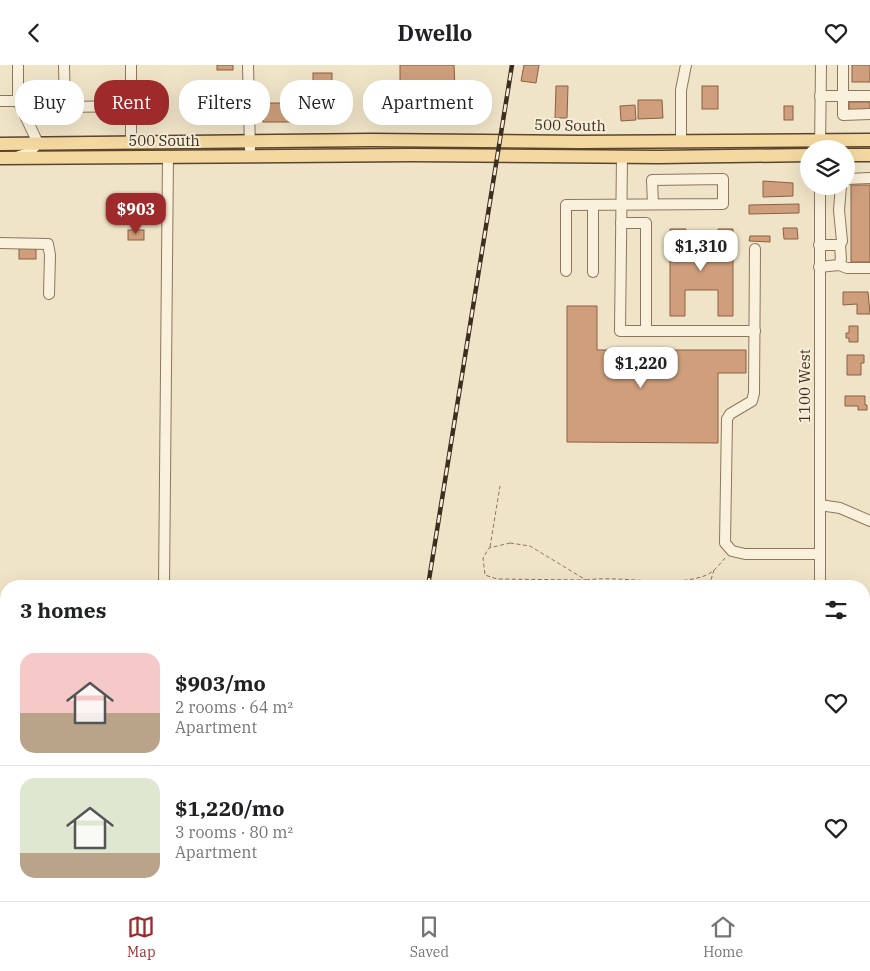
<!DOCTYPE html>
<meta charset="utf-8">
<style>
:root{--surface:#fff;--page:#f6f6f6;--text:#202124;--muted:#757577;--line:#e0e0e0;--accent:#9e2a2b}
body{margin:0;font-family:"IBM Plex Serif",serif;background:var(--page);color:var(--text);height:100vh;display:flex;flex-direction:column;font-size:19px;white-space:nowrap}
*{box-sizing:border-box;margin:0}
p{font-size:16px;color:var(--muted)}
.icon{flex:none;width:28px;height:28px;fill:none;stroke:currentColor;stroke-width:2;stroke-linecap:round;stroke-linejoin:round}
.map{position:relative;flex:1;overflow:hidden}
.drawer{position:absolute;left:0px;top:515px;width:870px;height:321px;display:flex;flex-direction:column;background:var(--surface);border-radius:20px 20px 0 0;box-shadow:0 5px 20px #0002}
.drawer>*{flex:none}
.top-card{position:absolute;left:15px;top:15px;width:500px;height:45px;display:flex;gap:10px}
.buttons{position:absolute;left:800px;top:75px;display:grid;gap:10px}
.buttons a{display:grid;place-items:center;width:55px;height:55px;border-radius:50%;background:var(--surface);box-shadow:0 5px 20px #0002;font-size:25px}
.price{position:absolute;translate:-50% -42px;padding:0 11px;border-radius:10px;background:#fff;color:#222;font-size:16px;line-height:32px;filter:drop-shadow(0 1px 2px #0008)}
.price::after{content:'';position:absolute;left:50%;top:30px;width:15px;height:11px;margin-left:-8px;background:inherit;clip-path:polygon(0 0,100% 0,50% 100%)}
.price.active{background:var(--accent);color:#fff}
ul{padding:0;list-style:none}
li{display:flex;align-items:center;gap:15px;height:125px;padding:0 20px}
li+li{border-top:1px solid var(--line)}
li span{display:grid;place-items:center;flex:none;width:140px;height:100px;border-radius:15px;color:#555}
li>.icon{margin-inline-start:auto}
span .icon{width:60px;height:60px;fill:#fffc;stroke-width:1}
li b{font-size:21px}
h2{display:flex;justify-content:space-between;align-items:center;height:60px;padding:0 20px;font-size:21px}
.pill{padding:0 18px;border-radius:20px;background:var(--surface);box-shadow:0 5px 20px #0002;font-size:18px;line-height:45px}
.pill.active{background:var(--accent);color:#fff}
header{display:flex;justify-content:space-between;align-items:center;height:65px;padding:0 20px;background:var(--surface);font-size:22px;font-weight:700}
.menu{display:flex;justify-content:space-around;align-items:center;height:70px;border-top:1px solid var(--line);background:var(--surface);font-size:14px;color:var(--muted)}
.menu a{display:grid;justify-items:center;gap:2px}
.menu .active{color:var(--accent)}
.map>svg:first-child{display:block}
</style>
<header><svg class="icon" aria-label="back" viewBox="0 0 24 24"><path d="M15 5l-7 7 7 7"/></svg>Dwello<svg class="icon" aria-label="heart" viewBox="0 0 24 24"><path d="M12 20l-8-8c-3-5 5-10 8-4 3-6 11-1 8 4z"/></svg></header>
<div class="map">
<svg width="870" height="836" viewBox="0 0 870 836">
<rect width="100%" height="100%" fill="#f0e4c8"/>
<rect fill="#e6deb5" x="864" y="683" width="6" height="129"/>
<g fill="#c9cf9b">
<path d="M864 812H870V836H830V830H864Z"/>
<path d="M654 830H810V834Z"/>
</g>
<g fill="#cf9f7d" stroke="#8d5f41">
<rect x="217" y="0" width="16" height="5"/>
<path d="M400 0H454L455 24 421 23 420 33H400Z"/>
<path d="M524 0H539L536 18 521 16Z"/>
<rect x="852" y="0" width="18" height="17"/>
<rect x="313" y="8" width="19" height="16"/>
<path d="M556 21H568L567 53H555Z"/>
<rect x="702" y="21" width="16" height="23"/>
<path d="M638 35H662L663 53 638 54Z"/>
<rect x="849" y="37" width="21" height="8"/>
<rect x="263" y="38" width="37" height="19"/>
<path d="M635 40 636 55 621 56 620 41Z"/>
<rect x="784" y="41" width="9" height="14"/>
<path d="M763 116 793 118V131L763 132Z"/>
<rect x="851" y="120" width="19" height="77"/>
<path d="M799 139V148L749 149V140Z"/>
<path d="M129 141H136L138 156H136V162H132L133 156H129Z"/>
<path d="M783 163H797L798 174H784Z"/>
<path d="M670 164H686L685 190H694V182H710V190H718V164H733V251H718V225H685V251H670Z"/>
<rect x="128" y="165" width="16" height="10"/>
<path d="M750 171H770V177L749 176Z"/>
<rect x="19" y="183" width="17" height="11"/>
<path d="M843 227H868L870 249H857V239L843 240Z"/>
<path d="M567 241H597V285H746V308H718V378L567 377Z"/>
<path d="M849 261H858V277H849V273H846V268H849Z"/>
<path d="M847 290H864V298H861V310H847Z"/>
<path d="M845 331H865V340H867V345H858V341H845Z"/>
</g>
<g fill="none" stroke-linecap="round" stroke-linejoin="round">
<g stroke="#8d765c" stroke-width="12">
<g id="minor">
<path d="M18 0V36L38 78 29 88 19 91"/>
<path d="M64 0 65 42 131 41"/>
<path d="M131 0V77"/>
<path d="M248 0 250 84"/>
<path d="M843 0V31H870"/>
<path d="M820 31H843V50L870 49"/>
<path d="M0 36H18"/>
<path d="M681 76V25L686 0"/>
<path d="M820 84 821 0"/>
<path d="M622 91 620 266H755"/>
<path d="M846 114 870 113"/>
<path d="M593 140V207"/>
<path d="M621 158H646V266"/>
<path d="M0 178 48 179 50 190 49 229"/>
<path d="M819 180H840L842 176 839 145 841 121"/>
<path d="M755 184 754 328 752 336 730 349 727 354 725 478 732 486 745 489H820"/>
<path d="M839 200 847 203H870"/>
<path d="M819 202 839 200 841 194 840 180"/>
<path d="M566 206V140L723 139V114L652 115 653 139"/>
<path d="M820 440 840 443 870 456"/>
<path d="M164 521 168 91"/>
<path d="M820 521V121"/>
<path d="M864 564 870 565"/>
<path d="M864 577 870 576"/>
<path d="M824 830V836"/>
<path d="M243 836 275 830"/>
</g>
</g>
<g stroke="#5b4430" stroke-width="15">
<g id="major">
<path d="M0 79 371 75 579 77 870 75"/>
<path d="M846 90H870"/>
<path d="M0 93 412 90 659 92 809 90"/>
</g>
</g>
<g stroke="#8d765c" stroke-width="1" stroke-dasharray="4 2.5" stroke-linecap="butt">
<path d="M510 478 530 481 586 515 497 514 485 510 483 493 489 483Z"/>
<path d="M490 482 500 421"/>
<path d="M586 515C623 510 670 523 704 511 713 508 719 500 725 493"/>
<path d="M709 521 714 505"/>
</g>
<use href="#minor" stroke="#faf1dc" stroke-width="10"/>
<use href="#major" stroke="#f3d9a0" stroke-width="12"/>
<g stroke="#3d2e20" stroke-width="4.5">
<g id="rail">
<path d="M428 521 512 0"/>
<path d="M377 836 378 830"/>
</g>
</g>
<use href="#rail" stroke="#f7eed8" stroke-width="2.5" stroke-dasharray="8" stroke-linecap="butt"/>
</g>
<g text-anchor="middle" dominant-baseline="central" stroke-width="4" stroke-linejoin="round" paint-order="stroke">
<g font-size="15" fill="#3d2e20" stroke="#f7eed8">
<text transform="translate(570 60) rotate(1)">500 South</text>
<text x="164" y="75">500 South</text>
<text transform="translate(804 321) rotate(-90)">1100 West</text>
</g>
</g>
</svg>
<div class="buttons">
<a><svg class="icon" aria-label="layers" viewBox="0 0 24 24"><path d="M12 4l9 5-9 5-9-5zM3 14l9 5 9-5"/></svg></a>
</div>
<b class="price active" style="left:136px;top:170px">$903</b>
<b class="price" style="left:701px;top:207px">$1,310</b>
<b class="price" style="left:641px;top:324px">$1,220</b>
<div class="top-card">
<a class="pill">Buy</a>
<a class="pill active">Rent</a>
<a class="pill">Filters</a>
<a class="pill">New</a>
<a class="pill">Apartment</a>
</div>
<section class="drawer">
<h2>3 homes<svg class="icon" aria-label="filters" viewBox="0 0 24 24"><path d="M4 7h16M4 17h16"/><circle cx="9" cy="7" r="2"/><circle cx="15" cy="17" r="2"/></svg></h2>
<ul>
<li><span style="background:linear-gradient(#f6c9c9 60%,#b9a48a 0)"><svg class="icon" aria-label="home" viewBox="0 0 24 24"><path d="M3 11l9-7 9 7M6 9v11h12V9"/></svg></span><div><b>$903/mo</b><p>2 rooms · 64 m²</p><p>Apartment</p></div><svg class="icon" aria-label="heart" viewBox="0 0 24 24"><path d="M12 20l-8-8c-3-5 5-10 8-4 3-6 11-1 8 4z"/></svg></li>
<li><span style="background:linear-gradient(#dfe7d0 75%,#b9a48a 0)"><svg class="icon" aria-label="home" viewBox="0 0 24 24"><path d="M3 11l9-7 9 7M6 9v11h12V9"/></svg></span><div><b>$1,220/mo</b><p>3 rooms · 80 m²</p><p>Apartment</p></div><svg class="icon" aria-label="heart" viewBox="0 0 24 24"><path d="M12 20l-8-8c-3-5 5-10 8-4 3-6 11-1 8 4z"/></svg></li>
</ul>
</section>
</div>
<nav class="menu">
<a class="active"><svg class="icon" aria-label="map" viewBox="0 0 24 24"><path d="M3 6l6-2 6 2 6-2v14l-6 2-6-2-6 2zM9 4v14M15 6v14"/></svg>Map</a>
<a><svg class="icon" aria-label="saved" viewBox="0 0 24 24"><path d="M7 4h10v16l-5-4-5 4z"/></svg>Saved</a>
<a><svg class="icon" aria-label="home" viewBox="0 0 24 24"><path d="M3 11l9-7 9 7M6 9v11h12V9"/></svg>Home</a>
</nav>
